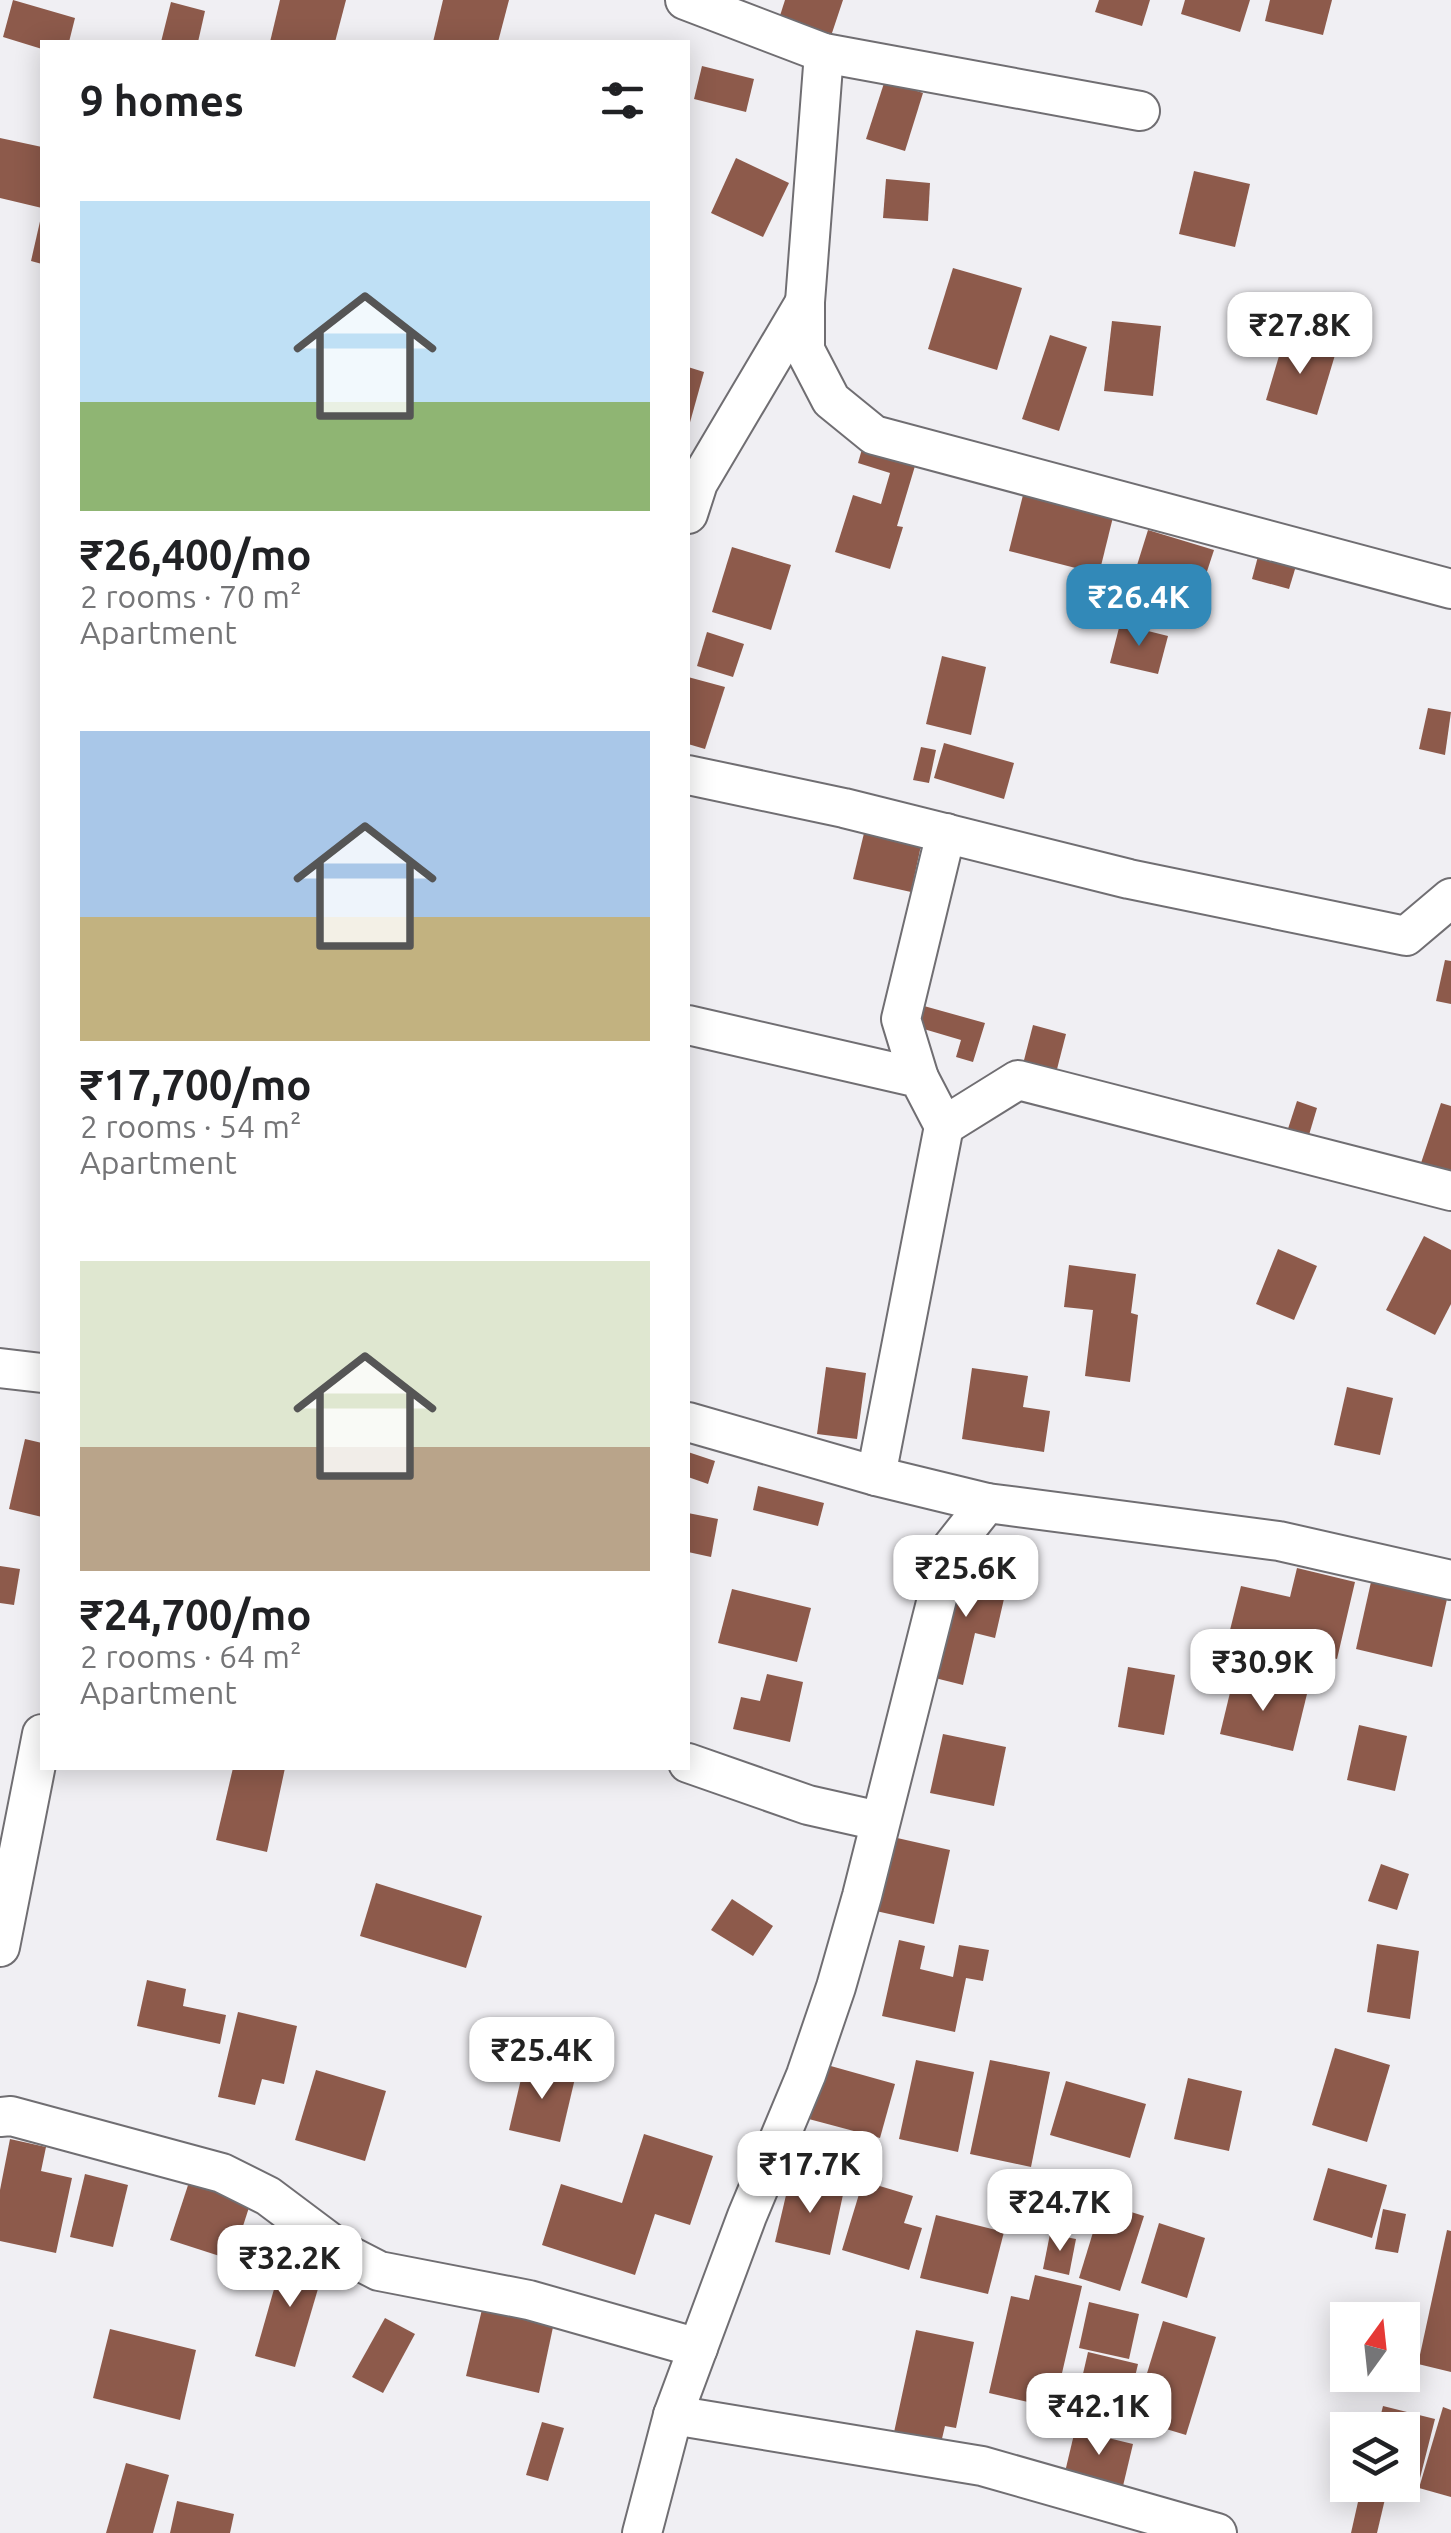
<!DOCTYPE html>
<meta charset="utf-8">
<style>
:root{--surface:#fff;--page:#f2f2f2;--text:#202124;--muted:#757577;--accent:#3289b8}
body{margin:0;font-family:Ubuntu,sans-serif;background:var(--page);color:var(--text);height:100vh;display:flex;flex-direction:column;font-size:38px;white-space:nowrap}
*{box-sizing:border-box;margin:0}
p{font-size:32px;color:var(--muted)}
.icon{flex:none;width:55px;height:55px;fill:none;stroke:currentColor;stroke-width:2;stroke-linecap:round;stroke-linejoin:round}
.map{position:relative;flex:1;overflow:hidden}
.details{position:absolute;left:40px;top:40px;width:650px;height:1730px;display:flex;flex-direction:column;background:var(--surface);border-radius:0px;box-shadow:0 5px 25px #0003}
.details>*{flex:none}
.needle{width:65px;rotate:15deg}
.buttons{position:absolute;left:1330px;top:2302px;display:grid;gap:20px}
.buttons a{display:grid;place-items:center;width:90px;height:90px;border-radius:0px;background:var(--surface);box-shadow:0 5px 25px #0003;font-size:50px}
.price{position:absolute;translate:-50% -85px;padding:0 22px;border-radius:20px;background:#fff;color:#222;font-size:32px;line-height:65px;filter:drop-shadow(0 2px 5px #0008)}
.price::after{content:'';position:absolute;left:50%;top:60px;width:30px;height:22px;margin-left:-15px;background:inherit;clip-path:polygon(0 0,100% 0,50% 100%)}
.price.current{background:var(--accent);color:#fff}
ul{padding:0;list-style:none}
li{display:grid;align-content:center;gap:20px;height:530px;padding:0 40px}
li span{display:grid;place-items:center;height:310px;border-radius:0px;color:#555}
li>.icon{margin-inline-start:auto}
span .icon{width:180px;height:180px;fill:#fffc;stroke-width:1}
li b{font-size:42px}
h2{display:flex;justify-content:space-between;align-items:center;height:120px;padding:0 40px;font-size:42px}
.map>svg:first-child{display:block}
</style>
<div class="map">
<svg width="1451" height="2533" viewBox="0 0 1451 2533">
<rect width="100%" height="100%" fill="#f0eff3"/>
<g fill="#8d5a4b">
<path d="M13 0 75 18 69 42H42V49L3 37Z"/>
<path d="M280 0H346L335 42H270Z"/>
<path d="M443 0H509L498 42H433Z"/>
<path d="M785 0H843L829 42 777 25Z"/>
<path d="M1099 0H1150L1142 26 1095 12Z"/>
<path d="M1185 0H1250L1240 32 1181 14Z"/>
<path d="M1270 0H1332L1323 35 1265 21Z"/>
<path d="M171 2 205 11 198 42H161Z"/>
<path d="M702 66 754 79 746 112 694 99Z"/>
<path d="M885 80 923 93 905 151 866 139Z"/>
<path d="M0 138 42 147V208L0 198Z"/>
<path d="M736 158 789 183 763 237 711 213Z"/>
<path d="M1194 171 1250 184 1235 247 1179 234Z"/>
<path d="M886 179 930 183 928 221 883 218Z"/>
<path d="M41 217 42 218V264L31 261Z"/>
<path d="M953 268 1022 288 997 370 928 349Z"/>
<path d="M1112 321 1161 326 1153 396 1104 391Z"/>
<path d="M1050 335 1087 347 1059 431 1022 419Z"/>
<path d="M1284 339 1335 355 1317 415 1266 400Z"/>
<path d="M688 367 704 372 689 426H688Z"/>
<path d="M862 449 915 466 897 526 903 527 890 569 835 552 853 495 881 504 890 473 858 463Z"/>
<path d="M1024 491 1114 513 1099 574 1009 551Z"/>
<path d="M1148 530 1214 550 1193 614 1128 594Z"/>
<path d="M1261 545 1299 556 1289 589 1252 579Z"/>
<path d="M732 547 791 565 771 630 712 612Z"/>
<path d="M1120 624 1168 636 1158 674 1110 663Z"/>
<path d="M707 632 744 644 733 677 697 666Z"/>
<path d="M942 656 986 667 971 735 926 724Z"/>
<path d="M688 677 725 687 705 749 688 744Z"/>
<path d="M1428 708 1451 712 1445 755 1419 749Z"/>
<path d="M944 743 1014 763 1004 799 934 778Z"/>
<path d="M921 747 936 750 929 783 913 780Z"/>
<path d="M865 829 922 841 911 892 853 879Z"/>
<path d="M1445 960 1451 961V1004L1436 1001Z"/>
<path d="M924 1006 985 1023 973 1062 956 1057 961 1040 917 1027Z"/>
<path d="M1033 1025 1066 1034 1056 1073 1023 1064Z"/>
<path d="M1297 1101 1317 1108 1306 1145 1285 1138Z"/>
<path d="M1441 1103 1451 1106V1172L1421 1163Z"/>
<path d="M1424 1236 1451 1250V1304L1435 1335 1386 1310Z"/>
<path d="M1278 1249 1317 1266 1294 1320 1256 1304Z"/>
<path d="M1069 1265 1136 1274 1131 1313 1138 1315 1130 1382 1085 1376 1093 1310 1064 1307Z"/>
<path d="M826 1367 866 1373 857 1439 817 1434Z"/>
<path d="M972 1368 1028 1376 1023 1407 1050 1411 1044 1452 962 1439Z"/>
<path d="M1347 1387 1393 1398 1380 1455 1334 1445Z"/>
<path d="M25 1439 42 1443V1517L9 1509Z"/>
<path d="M688 1452 715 1461 708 1484 688 1477Z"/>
<path d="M758 1486 824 1503 818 1526 753 1510Z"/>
<path d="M688 1513 718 1519 711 1557 688 1552Z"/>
<path d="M954 1563 1009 1577 995 1638 975 1633 963 1685 927 1676Z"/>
<path d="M0 1566 20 1569 14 1605 0 1603Z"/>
<path d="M1297 1568 1355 1582 1337 1659 1229 1634 1241 1586 1290 1597Z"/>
<path d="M1373 1573 1449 1590 1432 1667 1356 1649Z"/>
<path d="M732 1589 811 1608 797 1662 718 1643Z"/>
<path d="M1128 1667 1175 1675 1164 1735 1118 1727Z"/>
<path d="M767 1674 803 1682 790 1742 733 1729 741 1697 760 1701Z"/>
<path d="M1234 1676 1307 1694 1293 1751 1220 1734Z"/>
<path d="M1359 1725 1407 1736 1395 1791 1347 1780Z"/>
<path d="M943 1734 1006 1747 994 1806 930 1793Z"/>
<path d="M233 1768H285L267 1852 216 1840Z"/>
<path d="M884 1835 950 1850 934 1924 867 1909Z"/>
<path d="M1381 1864 1409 1874 1397 1910 1368 1901Z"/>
<path d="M376 1883 482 1916 466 1968 360 1936Z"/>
<path d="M732 1899 773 1926 753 1956 711 1930Z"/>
<path d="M899 1940 925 1946 920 1969 953 1977 959 1945 989 1950 983 1981 966 1978 955 2032 882 2016Z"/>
<path d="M1377 1944 1419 1951 1410 2019 1367 2012Z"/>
<path d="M147 1980 186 1989 183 2006 226 2015 220 2044 137 2026Z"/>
<path d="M238 2012 297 2026 284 2084 262 2079 255 2105 218 2097Z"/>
<path d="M535 2040 570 2047 565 2067 531 2060Z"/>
<path d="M1335 2048 1390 2065 1367 2142 1312 2125Z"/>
<path d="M916 2060 974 2072 958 2152 899 2139Z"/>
<path d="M990 2060 1050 2072 1031 2167 970 2154Z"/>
<path d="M525 2062 576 2074 560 2142 509 2130Z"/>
<path d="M820 2063 895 2084 880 2138 805 2118Z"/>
<path d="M316 2070 386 2091 365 2161 295 2140Z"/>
<path d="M1188 2078 1242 2091 1229 2151 1174 2139Z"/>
<path d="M1066 2081 1146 2104 1130 2158 1050 2135Z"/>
<path d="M644 2134 713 2156 690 2225 655 2214 635 2275 542 2245 561 2184 622 2203Z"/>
<path d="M10 2139 46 2147 41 2171 72 2178 56 2253 0 2241V2190Z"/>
<path d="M1328 2168 1387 2185 1372 2238 1313 2220Z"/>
<path d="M192 2173 254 2192 232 2260 170 2240Z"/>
<path d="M85 2174 128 2185 113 2247 70 2237Z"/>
<path d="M790 2178 844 2190 830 2255 775 2242Z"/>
<path d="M863 2181 913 2196 904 2223 922 2228 909 2270 842 2250Z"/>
<path d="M1053 2185 1078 2191 1067 2234 1042 2228Z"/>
<path d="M1102 2203 1144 2216 1120 2291 1079 2278Z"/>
<path d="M1383 2209 1406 2214 1398 2253 1375 2249Z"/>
<path d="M936 2215 1004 2232 988 2294 920 2278Z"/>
<path d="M1159 2223 1205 2238 1187 2298 1141 2283Z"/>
<path d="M1447 2230 1451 2231V2372L1418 2364Z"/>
<path d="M1050 2234 1076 2239 1069 2275 1043 2269Z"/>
<path d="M284 2254 325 2265 295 2367 255 2356Z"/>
<path d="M1035 2275 1082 2286 1054 2408 989 2393 1011 2296 1029 2300Z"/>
<path d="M485 2297 556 2313 539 2393 466 2376Z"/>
<path d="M1089 2302 1139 2314 1129 2359 1079 2348Z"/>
<path d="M385 2318 415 2334 383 2393 352 2377Z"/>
<path d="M1163 2321 1216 2337 1186 2435 1133 2419Z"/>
<path d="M110 2329 196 2350 180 2420 93 2398Z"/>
<path d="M916 2330 974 2342 956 2428 945 2426 940 2447 893 2437Z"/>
<path d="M1088 2352 1138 2364 1121 2437 1071 2426Z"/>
<path d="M1383 2406 1435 2419 1420 2478 1402 2474V2430H1377Z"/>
<path d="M1443 2407 1451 2410V2497L1419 2488Z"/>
<path d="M542 2422 564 2428 548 2481 526 2475Z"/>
<path d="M1075 2430 1133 2444 1123 2486 1065 2472Z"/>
<path d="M126 2463 169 2475 153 2533H106Z"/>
<path d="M1363 2485H1390L1387 2497 1362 2490Z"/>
<path d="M1360 2493 1385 2499 1377 2533H1351Z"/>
<path d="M177 2501 234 2514 230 2533H170Z"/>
</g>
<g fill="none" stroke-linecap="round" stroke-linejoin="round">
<g stroke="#706e72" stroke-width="42">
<g id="minor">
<path d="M685 0 824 53 1140 111"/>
<path d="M824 53 805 302V350L831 400 874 435 1451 589"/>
<path d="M688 514 698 483 804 304"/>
<path d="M688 775 844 808 1129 879 1406 936 1451 898"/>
<path d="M688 1025 919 1078 944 1126 876 1476"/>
<path d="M919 1078 901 1019 946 833"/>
<path d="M944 1126 1018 1080 1451 1191"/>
<path d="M0 1368 42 1373"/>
<path d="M688 1422 876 1476 987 1503"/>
<path d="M688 1763 808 1805 879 1821"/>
<path d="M0 1947 42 1734"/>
<path d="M0 2117 11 2116 222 2173 268 2196 344 2253 379 2271 529 2300 698 2348"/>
<path d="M673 2415 982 2466 1217 2533"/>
<path d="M642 2533 673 2415 747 2216 806 2075 836 1987 862 1896 949 1551 987 1503 1279 1541 1451 1580"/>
</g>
</g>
<use href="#minor" stroke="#fff" stroke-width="38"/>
</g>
</svg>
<div class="buttons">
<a><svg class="needle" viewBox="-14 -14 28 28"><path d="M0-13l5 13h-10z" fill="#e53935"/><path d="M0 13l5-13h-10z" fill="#757577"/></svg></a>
<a><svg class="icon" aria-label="layers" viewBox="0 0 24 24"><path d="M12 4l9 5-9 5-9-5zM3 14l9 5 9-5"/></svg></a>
</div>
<b class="price" style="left:1300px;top:377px">₹27.8K</b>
<b class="price current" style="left:1139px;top:649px">₹26.4K</b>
<b class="price" style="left:966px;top:1620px">₹25.6K</b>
<b class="price" style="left:1263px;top:1714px">₹30.9K</b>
<b class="price" style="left:542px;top:2102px">₹25.4K</b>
<b class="price" style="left:810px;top:2216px">₹17.7K</b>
<b class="price" style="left:1060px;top:2254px">₹24.7K</b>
<b class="price" style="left:290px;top:2310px">₹32.2K</b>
<b class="price" style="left:1099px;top:2458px">₹42.1K</b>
<section class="details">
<h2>9 homes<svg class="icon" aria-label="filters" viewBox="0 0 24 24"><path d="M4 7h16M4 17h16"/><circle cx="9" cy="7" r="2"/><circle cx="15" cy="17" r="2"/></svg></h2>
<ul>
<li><span style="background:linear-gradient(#bfe0f5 65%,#8fb573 0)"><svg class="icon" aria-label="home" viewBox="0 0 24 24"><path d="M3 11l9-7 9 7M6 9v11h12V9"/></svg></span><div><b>₹26,400/mo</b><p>2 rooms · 70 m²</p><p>Apartment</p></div></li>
<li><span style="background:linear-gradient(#a9c7e8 60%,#c2b280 0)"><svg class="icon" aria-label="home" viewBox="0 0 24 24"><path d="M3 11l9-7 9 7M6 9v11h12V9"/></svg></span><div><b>₹17,700/mo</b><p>2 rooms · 54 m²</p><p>Apartment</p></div></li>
<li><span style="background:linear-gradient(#dfe7d0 60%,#b9a48a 0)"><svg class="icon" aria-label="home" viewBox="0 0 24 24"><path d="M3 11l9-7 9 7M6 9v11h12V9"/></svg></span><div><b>₹24,700/mo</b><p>2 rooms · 64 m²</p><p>Apartment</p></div></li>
</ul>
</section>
</div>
